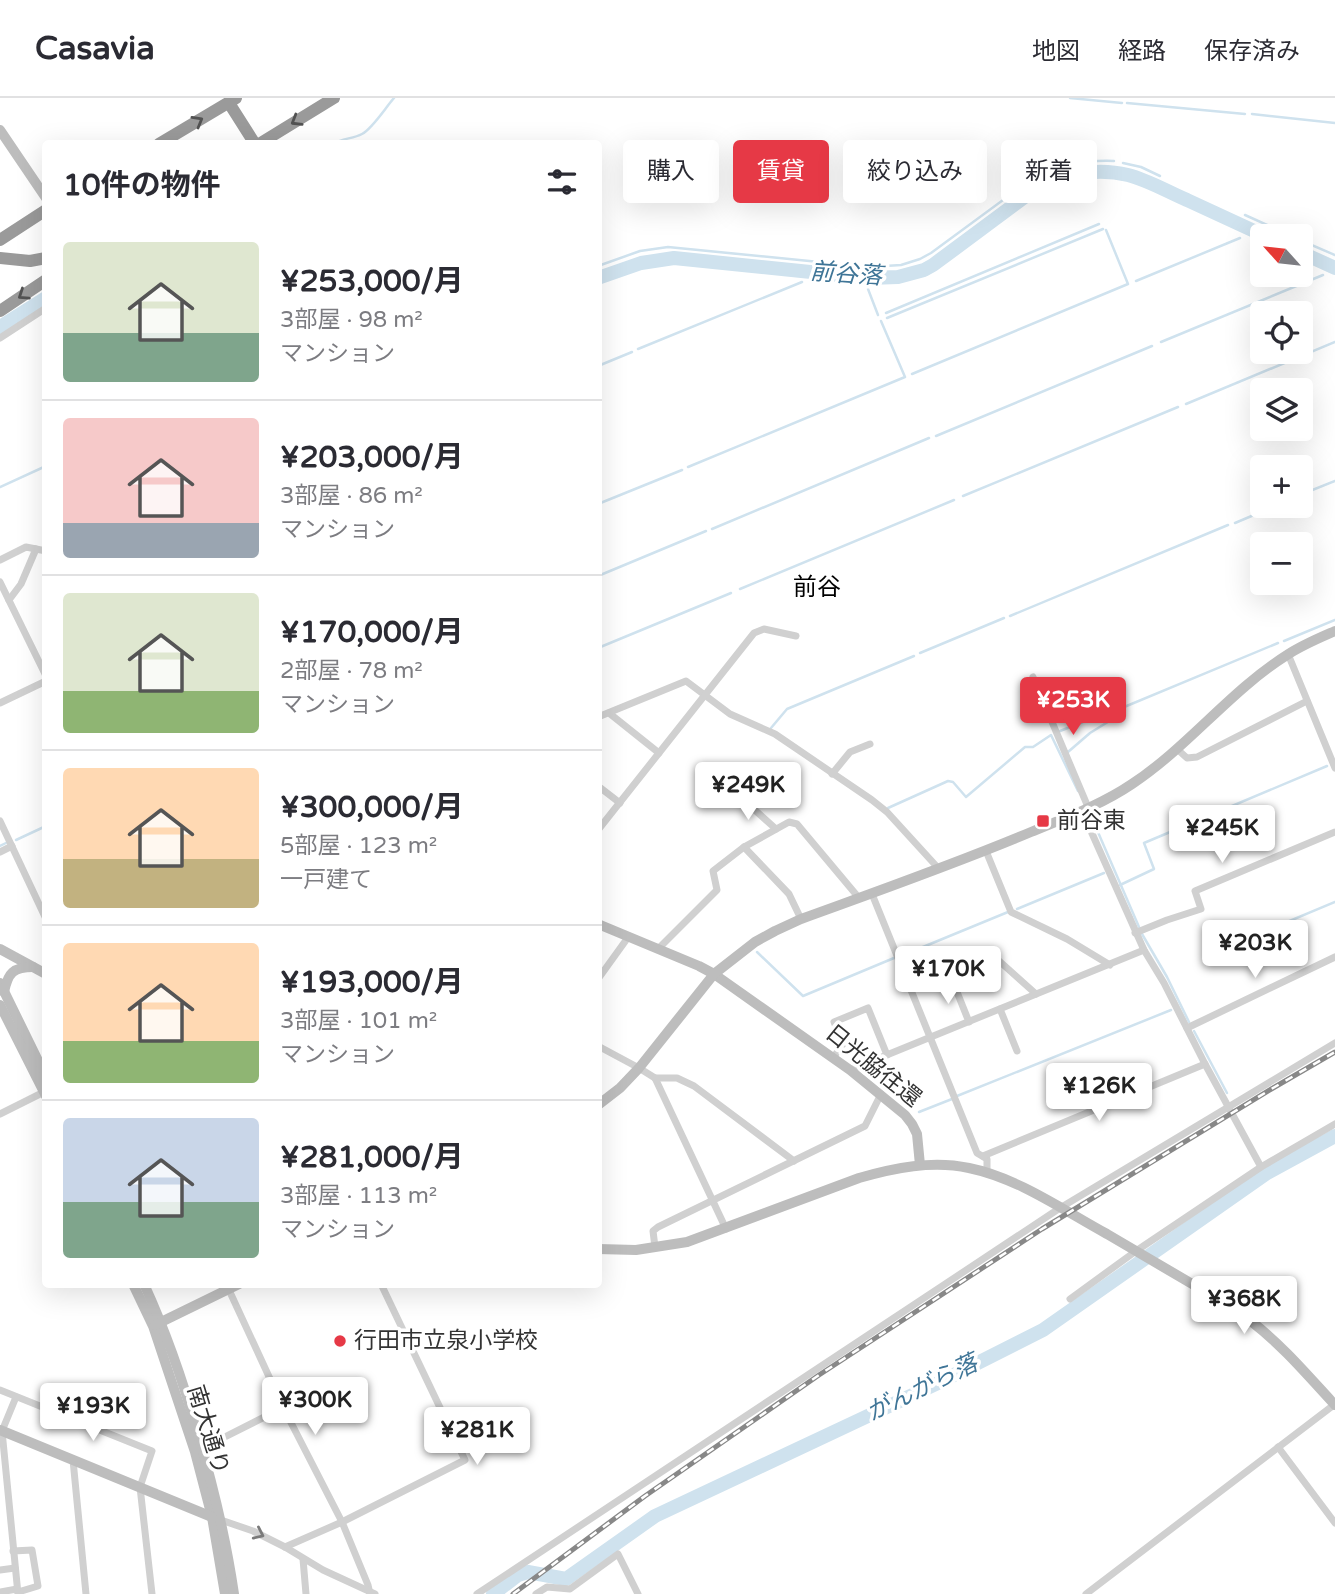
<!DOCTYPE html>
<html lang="ja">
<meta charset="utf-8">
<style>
:root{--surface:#fff;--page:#f7f7f7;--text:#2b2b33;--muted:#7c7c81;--line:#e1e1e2;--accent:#e63946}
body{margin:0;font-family:"Varela Round","Noto Sans JP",sans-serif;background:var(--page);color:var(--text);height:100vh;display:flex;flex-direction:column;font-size:26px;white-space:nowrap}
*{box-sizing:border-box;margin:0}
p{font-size:23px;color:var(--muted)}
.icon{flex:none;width:38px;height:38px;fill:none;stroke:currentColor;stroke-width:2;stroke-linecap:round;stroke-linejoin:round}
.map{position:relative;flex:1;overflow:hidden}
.panel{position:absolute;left:42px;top:42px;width:560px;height:1148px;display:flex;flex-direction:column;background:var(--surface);border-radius:7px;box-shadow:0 7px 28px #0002}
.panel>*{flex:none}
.guide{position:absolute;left:623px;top:42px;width:606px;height:63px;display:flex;gap:14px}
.needle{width:46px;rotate:297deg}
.controls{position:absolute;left:1250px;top:126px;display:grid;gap:14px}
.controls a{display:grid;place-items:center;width:63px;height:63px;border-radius:7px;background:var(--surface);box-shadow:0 7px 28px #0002;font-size:35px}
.price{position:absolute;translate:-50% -60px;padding:0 16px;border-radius:7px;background:#fff;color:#222;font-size:23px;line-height:46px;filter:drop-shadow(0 2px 4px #0008)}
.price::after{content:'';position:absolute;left:50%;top:42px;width:21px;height:16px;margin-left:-10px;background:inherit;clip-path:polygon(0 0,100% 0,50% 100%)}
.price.active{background:var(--accent);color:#fff}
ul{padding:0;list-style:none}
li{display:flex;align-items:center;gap:21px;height:175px;padding:0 21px}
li+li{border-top:2px solid var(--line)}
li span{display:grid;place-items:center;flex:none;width:196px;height:140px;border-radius:7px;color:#555}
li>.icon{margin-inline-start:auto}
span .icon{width:84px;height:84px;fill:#fffc;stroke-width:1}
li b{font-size:30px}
h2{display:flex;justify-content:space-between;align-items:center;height:84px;padding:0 21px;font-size:30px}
.chip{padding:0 24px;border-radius:7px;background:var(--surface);box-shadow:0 7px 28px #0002;font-size:24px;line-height:63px}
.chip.active{background:var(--accent);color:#fff}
header{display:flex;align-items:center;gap:42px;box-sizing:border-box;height:98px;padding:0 35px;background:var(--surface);border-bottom:2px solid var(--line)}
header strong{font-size:33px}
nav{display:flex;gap:38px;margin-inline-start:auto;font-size:24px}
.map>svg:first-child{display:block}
</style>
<header>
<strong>Casavia</strong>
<nav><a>地図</a><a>経路</a><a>保存済み</a></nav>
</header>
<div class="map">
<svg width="1335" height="1496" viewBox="0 0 1335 1496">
<rect width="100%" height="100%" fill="#fff"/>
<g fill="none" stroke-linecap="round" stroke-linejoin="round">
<g stroke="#cfe2ee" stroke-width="2.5">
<path d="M1070 0 1122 5"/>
<path d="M1127 5 1245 16"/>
<path d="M1252 16 1335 25"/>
<path d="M333 46C342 40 353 41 362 36 372 31 386 9 394 0"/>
<path d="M1123 65 1141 69 1160 78"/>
<path d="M1245 117 1292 138"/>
<path d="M1300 142 1335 157"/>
<path d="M598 168 640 153 668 149 869 169 901 167 920 161 931 155 1037 77C1062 66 1087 62 1114 63"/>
<path d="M1136 183 1240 140"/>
<path d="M868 191 878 217"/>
<path d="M886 215 1099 126"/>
<path d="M887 220 1103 131"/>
<path d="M1161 244 1323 177"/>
<path d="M638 251 802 184"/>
<path d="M598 268 632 254"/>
<path d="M912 276 1128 186 1106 132"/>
<path d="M1186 306 1335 244"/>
<path d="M936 338 1152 248"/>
<path d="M688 369 905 279 881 223"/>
<path d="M0 389 46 368"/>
<path d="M1300 397 1335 383"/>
<path d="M963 398 1178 309"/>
<path d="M598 406 682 372"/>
<path d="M1235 425 1275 408"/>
<path d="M712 431 929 340"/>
<path d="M598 478 706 433"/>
<path d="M740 491 954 402"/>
<path d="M1010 518 1228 427"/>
<path d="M1284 543 1335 522"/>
<path d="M598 550 731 495"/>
<path d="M920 555 1004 520"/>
<path d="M771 630 787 611 914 558"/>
<path d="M1060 633 1103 616 1117 612 1278 545"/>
<path d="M1068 654 1090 635 1111 622 1116 614"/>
<path d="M888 710 948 683 953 684 966 699 1025 649H1033L1051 637 1078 693"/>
<path d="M1091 718 1139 829"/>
<path d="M16 742 46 728"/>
<path d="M0 748 6 745"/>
<path d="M1120 787 1154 771 1144 745 1327 668"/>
<path d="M1017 811 1104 775"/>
<path d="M1142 836 1167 879 1189 924"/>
<path d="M1250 843 1249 840 1335 804"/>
<path d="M757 854 803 898 894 860"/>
<path d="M901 858 1008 814"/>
<path d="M1194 933 1227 995"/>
<path d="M957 998 1171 912"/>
<path d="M919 1014 952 1001"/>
</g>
<g stroke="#cfe2ee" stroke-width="14">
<path d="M1300 154 1335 170"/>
<path d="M598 180 641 165 674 160 869 180 898 179 924 172 933 167 1034 92C1062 76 1096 69 1128 77 1148 82 1168 94 1187 102 1213 114 1239 126 1265 138"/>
<path d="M0 229 46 200"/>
<path d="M493 1496 518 1477 528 1474 566 1481 655 1418 938 1285 1043 1232 1267 1075 1335 1038"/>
</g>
<g stroke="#d0d0d0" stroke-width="7">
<path d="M0 240 46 210"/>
<path d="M0 462 26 449 46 453"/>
<path d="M0 484 46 578"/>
<path d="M9 502 21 486 36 451"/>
<path d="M1288 556 1335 670"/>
<path d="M1033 579 1088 709"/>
<path d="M0 605 46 583"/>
<path d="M609 615 659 655"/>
<path d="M598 619 686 583 730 616 775 636 872 702 887 714 939 771"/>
<path d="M1177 651 1187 660 1197 659 1307 603"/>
<path d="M832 676 850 654 870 646"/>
<path d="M598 688 620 705"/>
<path d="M738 697 776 731"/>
<path d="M1082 713 1144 852 1164 885 1205 966 1261 1069"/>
<path d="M0 723 46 821"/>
<path d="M598 732 754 535 764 531 796 538"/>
<path d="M744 749 789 796 801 821"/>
<path d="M986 753 1011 814 1067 841 1110 867"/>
<path d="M0 754 12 748"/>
<path d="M872 796 977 1055 987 1061V1075"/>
<path d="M1135 835 1167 822 1201 811 1195 793 1335 734"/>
<path d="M659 850 717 792 713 773 744 749 789 724 797 726 859 800"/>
<path d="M971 860 988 853 1036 896"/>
<path d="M935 874 947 869 969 924"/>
<path d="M598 881 629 838"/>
<path d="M1000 911 1017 953"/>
<path d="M1187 930 1335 859"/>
<path d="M598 948 639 970 655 980 726 1131"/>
<path d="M833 960 843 946 834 924 868 910 887 957"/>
<path d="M850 972 1144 852"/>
<path d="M655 980H677L694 988 794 1063"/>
<path d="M0 1016 46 993"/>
<path d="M983 1058 1205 966"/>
<path d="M655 1149 653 1133 658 1129 865 1028 881 996"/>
<path d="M229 1192 283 1309 342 1424 368 1487 370 1496"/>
<path d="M1070 1201 1136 1153 1261 1069 1335 1026"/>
<path d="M0 1292 152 1353 140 1389 152 1496"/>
<path d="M16 1299 2 1333 18 1496"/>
<path d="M1278 1349 1335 1425"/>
<path d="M199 1352 306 1298"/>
<path d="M73 1362 86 1496"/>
<path d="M218 1421 253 1433 285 1449 323 1472 375 1496"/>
<path d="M285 1449 342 1424 465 1362 381 1186"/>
<path d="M13 1453 32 1452 38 1488 18 1494"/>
<path d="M303 1461 306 1496"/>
<path d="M0 1472 15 1470"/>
<path d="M0 1494 17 1491"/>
<path d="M477 1496 1060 1110 1335 945"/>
<path d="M536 1496 547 1489 570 1491 618 1456 638 1496"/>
<path d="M1086 1496 1335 1306"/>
</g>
<g stroke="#bdbdbd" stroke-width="10">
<path d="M0 32 46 100"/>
<path d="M598 826 699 868 714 876 850 972 905 1017 912 1026 917 1036 920 1067"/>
<path d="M0 851 46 876"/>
<path d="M0 885 46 979"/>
<path d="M4 894C8 875 13 869 33 869"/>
<path d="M0 907 46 998"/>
<path d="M598 1007 620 990 639 970 714 876 755 844 775 833 801 821C878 793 955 766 1031 734 1065 720 1101 707 1132 686 1188 649 1230 593 1287 557 1302 547 1319 540 1335 533"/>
<path d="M598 1151 636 1152 687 1144 859 1080C894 1070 932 1062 969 1070 1018 1080 1063 1112 1107 1136 1138 1154 1168 1172 1199 1190 1217 1201 1236 1211 1252 1224 1283 1248 1309 1279 1335 1307"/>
<path d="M133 1186 153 1228 195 1354 212 1419 225 1496"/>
<path d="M144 1186C166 1234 183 1283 197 1333 213 1387 226 1441 234 1496"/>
<path d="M155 1227 239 1186"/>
<path d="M0 1332 212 1419"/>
</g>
<g stroke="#9a9a9a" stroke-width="12">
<path d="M229 5 255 46"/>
<path d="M159 46 236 0"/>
<path d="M259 46 334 0"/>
<path d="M0 142 46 112"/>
<path d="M0 160 30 163 46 160"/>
<path d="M0 213 46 182"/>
</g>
<g stroke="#888" stroke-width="5">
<path id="rail" d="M513 1496 645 1398 819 1277 1042 1131 1273 990 1335 954"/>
</g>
<use href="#rail" stroke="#fff" stroke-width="2.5" stroke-dasharray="8" stroke-linecap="butt"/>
</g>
<defs><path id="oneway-chevron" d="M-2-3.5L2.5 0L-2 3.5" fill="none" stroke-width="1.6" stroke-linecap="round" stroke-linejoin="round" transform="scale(1.75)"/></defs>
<g stroke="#525252">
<use href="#oneway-chevron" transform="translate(198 23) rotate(-30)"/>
<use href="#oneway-chevron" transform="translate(296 23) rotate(149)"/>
<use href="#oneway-chevron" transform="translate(23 197) rotate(146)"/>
</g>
<use stroke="#7a7a7a" href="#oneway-chevron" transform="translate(259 1436) rotate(25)"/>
<g fill="#e63946" stroke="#fff" stroke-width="2.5">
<rect x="1036" y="716" width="14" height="14" rx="3.5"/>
<circle cx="340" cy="1243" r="7"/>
</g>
<g text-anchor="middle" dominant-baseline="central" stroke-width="7" stroke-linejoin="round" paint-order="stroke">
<g font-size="23" fill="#333" stroke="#fff" text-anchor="start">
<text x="1057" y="723">前谷東</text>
<text x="354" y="1243">行田市立泉小学校</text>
</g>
<g font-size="23" fill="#333" stroke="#fff">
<text transform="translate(873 968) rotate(39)">日光脇往還</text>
<text transform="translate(208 1332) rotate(73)">南大通り</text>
</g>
<g font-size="24" font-style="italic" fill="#3f7597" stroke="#fff">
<text transform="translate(846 176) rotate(4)">前谷落</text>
<text transform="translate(922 1290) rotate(-26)">がんがら落</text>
</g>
<g font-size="24" fill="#000" stroke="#fff">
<text x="817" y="489">前谷</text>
</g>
</g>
</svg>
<div class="controls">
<a><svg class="needle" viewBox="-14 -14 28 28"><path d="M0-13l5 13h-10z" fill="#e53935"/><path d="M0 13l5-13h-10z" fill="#7c7c81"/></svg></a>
<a><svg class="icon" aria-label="locate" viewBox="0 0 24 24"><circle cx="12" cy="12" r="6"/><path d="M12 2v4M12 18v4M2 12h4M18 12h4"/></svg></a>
<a><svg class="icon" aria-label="layers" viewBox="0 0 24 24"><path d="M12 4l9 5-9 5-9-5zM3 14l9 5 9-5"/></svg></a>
<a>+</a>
<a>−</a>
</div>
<b class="price active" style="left:1073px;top:639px">¥253K</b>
<b class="price" style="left:748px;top:724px">¥249K</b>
<b class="price" style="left:1222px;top:767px">¥245K</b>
<b class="price" style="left:1255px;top:882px">¥203K</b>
<b class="price" style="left:948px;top:908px">¥170K</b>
<b class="price" style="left:1099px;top:1025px">¥126K</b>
<b class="price" style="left:1244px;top:1238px">¥368K</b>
<b class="price" style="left:315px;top:1339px">¥300K</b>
<b class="price" style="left:93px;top:1345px">¥193K</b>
<b class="price" style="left:477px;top:1369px">¥281K</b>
<div class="guide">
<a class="chip">購入</a>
<a class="chip active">賃貸</a>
<a class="chip">絞り込み</a>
<a class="chip">新着</a>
</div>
<section class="panel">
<h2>10件の物件<svg class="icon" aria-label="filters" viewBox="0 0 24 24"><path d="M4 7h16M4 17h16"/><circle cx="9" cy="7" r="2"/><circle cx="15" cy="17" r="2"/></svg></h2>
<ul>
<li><span style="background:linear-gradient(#dfe7d0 65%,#7fa58c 0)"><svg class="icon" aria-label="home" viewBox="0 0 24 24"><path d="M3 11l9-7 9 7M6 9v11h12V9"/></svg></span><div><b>¥253,000/月</b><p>3部屋 · 98 m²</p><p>マンション</p></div></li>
<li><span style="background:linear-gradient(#f6c9c9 75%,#9aa5b1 0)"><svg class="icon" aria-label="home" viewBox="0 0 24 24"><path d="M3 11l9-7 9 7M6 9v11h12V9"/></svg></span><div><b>¥203,000/月</b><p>3部屋 · 86 m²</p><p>マンション</p></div></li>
<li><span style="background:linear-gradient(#dfe7d0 70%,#8fb573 0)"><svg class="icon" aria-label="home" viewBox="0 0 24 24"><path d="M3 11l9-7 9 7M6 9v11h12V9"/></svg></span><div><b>¥170,000/月</b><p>2部屋 · 78 m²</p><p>マンション</p></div></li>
<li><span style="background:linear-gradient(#ffd9b3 65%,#c2b280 0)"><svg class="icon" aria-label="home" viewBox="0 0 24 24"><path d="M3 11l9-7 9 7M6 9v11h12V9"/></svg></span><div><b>¥300,000/月</b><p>5部屋 · 123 m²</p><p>一戸建て</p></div></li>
<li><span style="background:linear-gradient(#ffd9b3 70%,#8fb573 0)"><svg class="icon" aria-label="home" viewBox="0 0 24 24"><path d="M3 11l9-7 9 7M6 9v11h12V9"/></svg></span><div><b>¥193,000/月</b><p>3部屋 · 101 m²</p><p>マンション</p></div></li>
<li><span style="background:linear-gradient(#c9d6e8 60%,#7fa58c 0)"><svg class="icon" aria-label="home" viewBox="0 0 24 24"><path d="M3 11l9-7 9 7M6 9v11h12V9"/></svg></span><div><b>¥281,000/月</b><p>3部屋 · 113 m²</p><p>マンション</p></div></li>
</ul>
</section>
</div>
